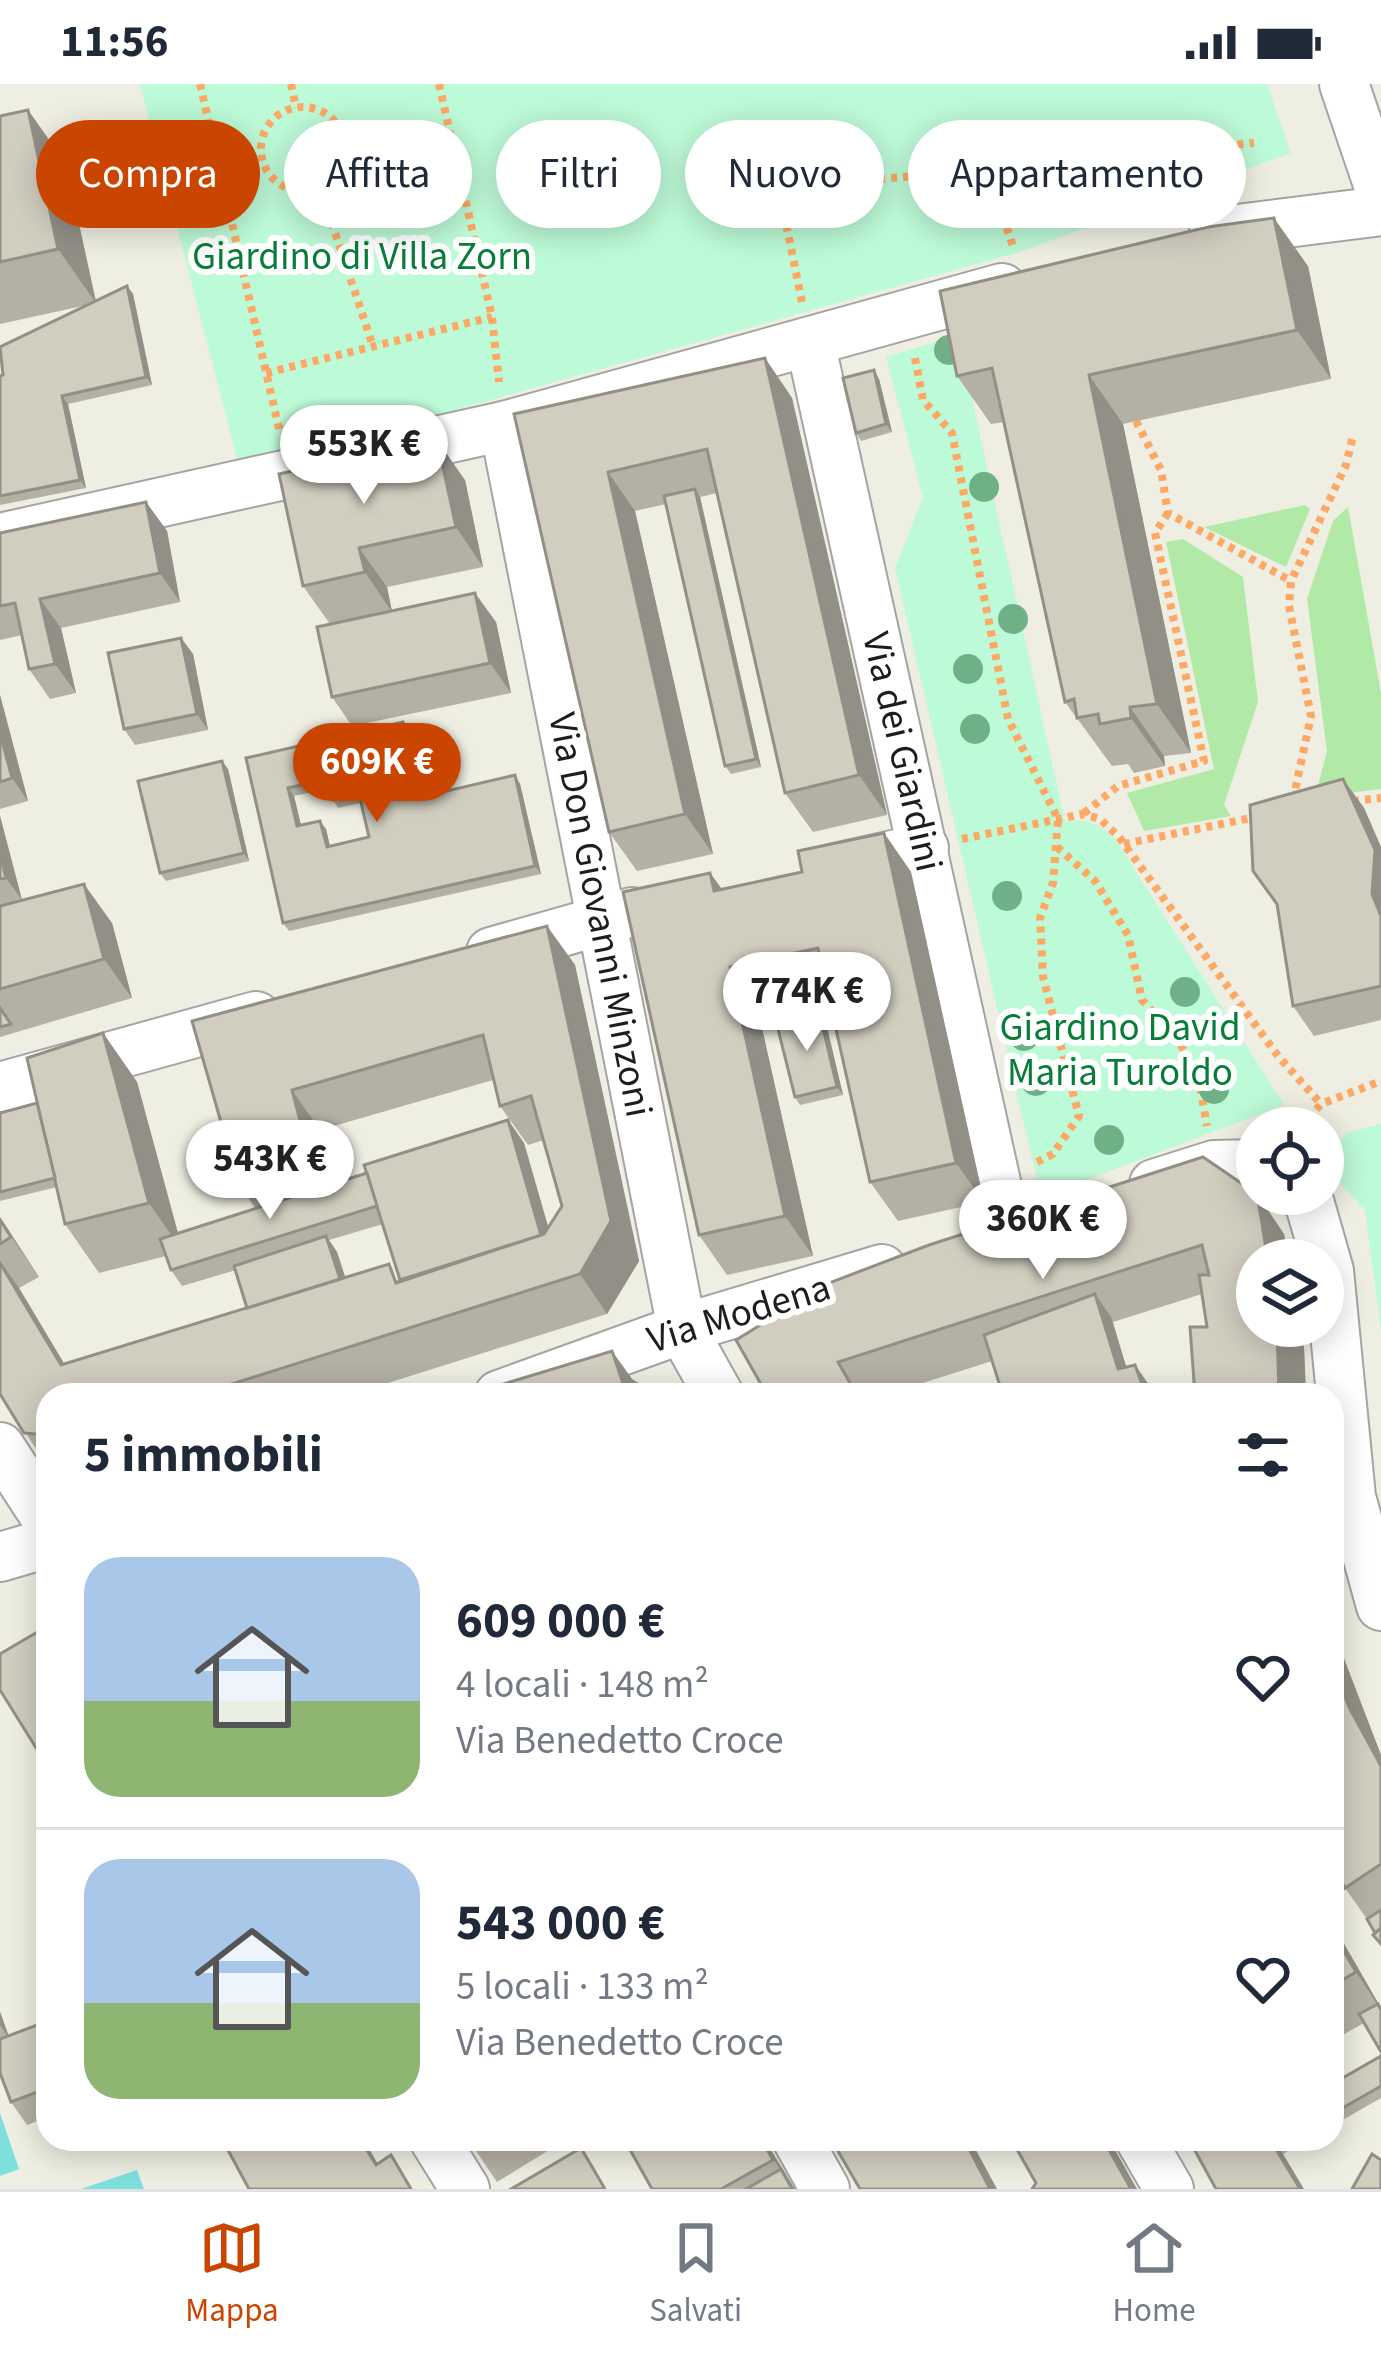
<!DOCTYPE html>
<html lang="it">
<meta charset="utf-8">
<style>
:root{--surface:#fff;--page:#f2f2f3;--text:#1f2937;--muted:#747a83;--line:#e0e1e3;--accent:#c94500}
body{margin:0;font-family:"Source Sans 3",sans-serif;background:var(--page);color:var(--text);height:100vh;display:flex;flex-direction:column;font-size:45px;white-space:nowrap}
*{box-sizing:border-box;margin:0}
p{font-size:39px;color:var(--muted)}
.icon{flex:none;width:66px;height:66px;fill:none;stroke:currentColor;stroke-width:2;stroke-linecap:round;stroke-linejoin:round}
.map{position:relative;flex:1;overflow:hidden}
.panel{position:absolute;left:36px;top:1299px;width:1308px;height:768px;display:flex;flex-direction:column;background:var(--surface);border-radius:36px;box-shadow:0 6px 30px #0003}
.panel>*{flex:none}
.hud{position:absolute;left:36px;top:36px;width:1311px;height:108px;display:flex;gap:24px}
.buttons{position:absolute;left:1236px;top:1023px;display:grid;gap:24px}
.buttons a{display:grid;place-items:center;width:108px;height:108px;border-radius:50%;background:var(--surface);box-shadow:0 6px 30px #0003;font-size:60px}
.price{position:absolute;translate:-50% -102px;padding:0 27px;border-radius:42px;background:#fff;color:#222;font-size:39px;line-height:78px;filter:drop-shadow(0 3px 6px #0008)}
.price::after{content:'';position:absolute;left:50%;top:72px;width:36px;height:27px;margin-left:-18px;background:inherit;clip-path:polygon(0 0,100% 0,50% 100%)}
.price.on{background:var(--accent);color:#fff}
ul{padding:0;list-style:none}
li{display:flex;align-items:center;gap:36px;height:300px;padding:0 48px}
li+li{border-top:3px solid var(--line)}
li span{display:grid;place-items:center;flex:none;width:336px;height:240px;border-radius:36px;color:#555}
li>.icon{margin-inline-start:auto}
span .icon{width:144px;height:144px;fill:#fffc;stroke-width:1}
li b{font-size:51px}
h2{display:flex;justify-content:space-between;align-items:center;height:144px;padding:0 48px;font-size:51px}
.pill{padding:0 42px;border-radius:54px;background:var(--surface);box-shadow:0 6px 30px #0003;font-size:42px;line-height:108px}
.pill.on{background:var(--accent);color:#fff}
.status{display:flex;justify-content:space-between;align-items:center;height:84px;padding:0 60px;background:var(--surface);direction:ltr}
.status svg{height:33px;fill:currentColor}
.dock{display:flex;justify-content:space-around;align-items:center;height:168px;border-top:3px solid var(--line);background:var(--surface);font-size:33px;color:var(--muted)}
.dock a{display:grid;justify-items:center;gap:6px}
.dock .on{color:var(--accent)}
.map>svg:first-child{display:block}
</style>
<div class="status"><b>11:56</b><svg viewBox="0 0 49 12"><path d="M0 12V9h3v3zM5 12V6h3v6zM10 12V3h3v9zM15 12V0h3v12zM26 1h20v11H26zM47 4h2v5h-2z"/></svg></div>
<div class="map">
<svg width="1381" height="2105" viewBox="0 0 1381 2105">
<rect width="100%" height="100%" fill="#eeeee2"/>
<g fill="#b0eaa6">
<path d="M1305 421 1310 425 1286 483 1204 443Z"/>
<path d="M1348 423 1381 609V705L1315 713 1327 667 1307 515 1333 437Z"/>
<path d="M1183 455 1243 493 1258 618 1224 721 1231 732 1144 747 1127 709 1214 685 1166 458Z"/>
</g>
<g fill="#bdfad7">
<path d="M140 0H1267L1291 69 1016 169 240 386Z"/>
<path d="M958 251 1065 738C1089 734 1098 739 1116 756L1284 1021 1041 1113 895 484 923 413 886 273Z"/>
<path d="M1381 1040V1247L1365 1126 1323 1081V1072L1349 1048Z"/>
</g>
<g fill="#7de0dc">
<path d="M0 2029 19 2085 0 2092Z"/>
<path d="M137 2086 144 2105H81Z"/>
</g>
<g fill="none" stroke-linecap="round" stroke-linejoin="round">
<g stroke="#a4a4a4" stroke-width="52">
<g id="minor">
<path d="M1344 0 1381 109"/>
<path d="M1214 148 1381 127"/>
<path d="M810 258 1007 1148"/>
<path d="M504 342 682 1245 719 1311"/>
<path d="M0 454 504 342 1002 204"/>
<path d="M835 784 924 764"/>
<path d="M491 868 632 828"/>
<path d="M0 1003 256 932"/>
<path d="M1154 1100 1214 1081 1257 1080"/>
<path d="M1300 1110 1309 1117 1329 1187 1351 1413 1381 1522"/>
<path d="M499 1311 682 1245 882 1185"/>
<path d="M0 1363 48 1437"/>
<path d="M0 1473 48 1459"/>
<path d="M434 2055 465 2105"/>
<path d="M797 2055 825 2105"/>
<path d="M1140 2055 1169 2105"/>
</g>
</g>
<g stroke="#fda864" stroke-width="8" stroke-dasharray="6 6" stroke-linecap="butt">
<path d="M200 0 280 349"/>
<path d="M291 0 296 24"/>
<path d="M439 0 492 233 499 298"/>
<circle cx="303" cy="65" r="42"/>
<path d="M987 87 1013 162"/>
<path d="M320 104 373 262"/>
<path d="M802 218 779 105 1254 59"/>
<path d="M915 274 923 316 952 349 1008 635 1058 735 1053 799 1040 834 1043 893 1079 1032 1053 1070 1035 1079"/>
<path d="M266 289 492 233"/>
<path d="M1136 337 1161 386 1168 429 1291 497"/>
<path d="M1293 716 1311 632 1289 522 1291 497 1346 381 1353 352"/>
<path d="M1353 717 1381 714"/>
<path d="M1084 729 1118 702 1204 677 1155 449 1168 429"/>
<path d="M962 755 1083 730 1100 735 1119 753 1278 972 1321 1020"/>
<path d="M1124 760 1256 733"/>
<path d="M1057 763 1095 797 1128 851 1142 916 1176 953 1198 990 1207 1042"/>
<path d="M1301 1044 1321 1020 1381 997"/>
</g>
<use href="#minor" stroke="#fff" stroke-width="48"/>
</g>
<g fill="#70b086">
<circle cx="949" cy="266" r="15"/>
<circle cx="984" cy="403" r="15"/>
<circle cx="1013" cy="535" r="15"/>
<circle cx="968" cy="585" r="15"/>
<circle cx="975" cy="645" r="15"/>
<circle cx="1007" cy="812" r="15"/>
<circle cx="1185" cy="908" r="15"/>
<circle cx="1024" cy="952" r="15"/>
<circle cx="1036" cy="997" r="15"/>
<circle cx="1214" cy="1005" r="15"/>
<circle cx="1109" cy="1056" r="15"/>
</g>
<g fill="#b4b0a4" fill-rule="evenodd">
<path d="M28 26 66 80 96 217 127 202 133 210 152 301 68 320 86 404 0 421V292L87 221 0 240V32Z"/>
<path d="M1308 182 1331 295 1123 340 1191 669 1164 672 1165 682 1134 689 1128 680 1112 682 1065 618 1004 338 991 340 957 292Z"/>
<path d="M765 274 792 314 887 731 813 748 785 709 717 409 700 413 761 683 731 690 725 682 666 420 635 427 713 770 637 787 609 748 514 330Z"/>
<path d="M879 295 892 348 861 357 856 349Z"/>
<path d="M465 396 483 483 387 503 392 527 496 538 511 609 352 642 332 613 330 540 303 502Z"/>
<path d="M146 418 167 447 180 518 61 544 76 609 50 615 29 585 22 551 0 556V449Z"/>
<path d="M181 554 193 570 208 646 135 661 124 645Z"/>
<path d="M0 611 28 717 0 725Z"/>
<path d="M409 646 424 712 515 691 520 700 541 790 289 847 283 839 246 674ZM330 704 333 716 338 724 361 719 369 753 330 762 326 745 301 741 294 712Z"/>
<path d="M228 685 249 777 166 797 160 789Z"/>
<path d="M1343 695 1364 724 1381 763V936L1314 952 1293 922Z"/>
<path d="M0 732 22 816 112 839 132 914 0 953Z"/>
<path d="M884 749 911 788 984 1118 898 1137 870 1098 828 907 757 922 813 1172 727 1191 699 1151 710 789 722 805 802 788Z"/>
<path d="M547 842 575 881 639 1177 607 1230 350 1311H48V1383L0 1310V1133L39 1193 19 1204 64 1280 247 1224 236 1186 182 1202 171 1186 166 1172 99 1189 65 1140 57 1103 0 1117V1029L37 1019 103 949 137 998 178 1149 256 1125 239 1101 192 937ZM493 996 500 1022 528 1061 544 1056 562 1122 548 1143 524 1059 508 1036 334 1100 320 1046ZM383 1140 400 1196 345 1193 337 1168 329 1156Z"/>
<path d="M825 935 843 1011 800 1021 795 1013Z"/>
<path d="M1257 1110 1284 1150 1289 1176H1257V1242H1300L1304 1263 1306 1311H1195L1207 1243 1202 1210 1113 1238 1126 1283 1135 1281 1151 1304 992 1277 885 1311H767L736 1256Z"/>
<path d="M1341 1567 1381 1671V1862L1373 1851 1375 1849 1367 1835 1345 1804Z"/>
<path d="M1332 1839 1381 1924 1364 1939 1332 1957Z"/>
<path d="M0 1928 9 1952 48 1937V2033L27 2041 11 2018 0 1989Z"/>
<path d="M1381 1972V2014L1332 2042V2000Z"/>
<path d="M468 2055H567L497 2098Z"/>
<path d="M764 2055 795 2105H652Z"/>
<path d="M1211 2055H1308L1283 2070Z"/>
</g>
<g fill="#929086">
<path d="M28 26 66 80 96 219 58 165Z"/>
<path d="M1274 134 1308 182 1331 295 1297 246Z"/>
<path d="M127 202 133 210 152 301 146 293Z"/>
<path d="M765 274 792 314 887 731 859 691Z"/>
<path d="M874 286 879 295 892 348 886 340Z"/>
<path d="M1089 291 1123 340 1191 669 1157 620Z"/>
<path d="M62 312 68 320 86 404 80 396Z"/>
<path d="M437 356 465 396 483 483 456 443Z"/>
<path d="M608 388 635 427 713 770 685 730Z"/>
<path d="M695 405 700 413 761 683 756 675Z"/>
<path d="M146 418 167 447 180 518 160 489Z"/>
<path d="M359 464 387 503 392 528 365 488Z"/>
<path d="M475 509 496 538 511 609 490 579Z"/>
<path d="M40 515 61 544 76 609 55 580Z"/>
<path d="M181 554 193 570 208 646 197 630Z"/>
<path d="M0 611 28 717 12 694 0 649Z"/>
<path d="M1130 623 1164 672 1165 682 1131 634Z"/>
<path d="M403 638 409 646 426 721 421 713Z"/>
<path d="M222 677 228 685 249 777 244 769Z"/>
<path d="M515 691 520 700 541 790 535 782Z"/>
<path d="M1343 695 1364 724 1381 763V832L1372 810Z"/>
<path d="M288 704 294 712 303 750 297 742Z"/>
<path d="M0 732 22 816 6 794 0 770Z"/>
<path d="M320 737 326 745 332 771 327 763Z"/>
<path d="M884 749 911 788 984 1118 956 1079Z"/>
<path d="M710 789 738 828 714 807Z"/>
<path d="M84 800 112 839 132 914 104 875Z"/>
<path d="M547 842 575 881 639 1177 607 1230 580 1190Z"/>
<path d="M730 883 757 922 813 1172 785 1132Z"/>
<path d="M819 927 825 935 843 1011 837 1003Z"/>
<path d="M103 949 137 998 183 1168 149 1119Z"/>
<path d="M292 1006 320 1046 339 1119 311 1079Z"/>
<path d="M508 1036 524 1059 558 1177 542 1154Z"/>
<path d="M1257 1110 1284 1150 1289 1176H1268Z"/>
<path d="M0 1133 39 1193 0 1136Z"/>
<path d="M326 1152 337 1168 355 1223 344 1208Z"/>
<path d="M0 1177 19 1204 83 1311 61 1281Z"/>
<path d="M1095 1210 1111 1233 1134 1308 1118 1285Z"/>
<path d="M1277 1242H1300L1304 1263 1306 1311H1279Z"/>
<path d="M612 1267 640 1306 642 1311H627Z"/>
<path d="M1135 1281 1151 1304 1154 1311H1146Z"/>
<path d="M1332 1534 1341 1567 1381 1671V1682L1349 1623 1332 1578Z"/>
<path d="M1332 1839 1381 1924V1926L1356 1888 1332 1847Z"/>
<path d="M0 1928 10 1956 0 1941Z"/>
<path d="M360 2055H363L393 2105 376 2081Z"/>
<path d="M761 2055H764L795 2105H792Z"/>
<path d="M964 2055H970L997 2105H990Z"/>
<path d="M1103 2055H1109L1137 2105H1131Z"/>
<path d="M1270 2055H1273L1283 2070 1304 2105H1300Z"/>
</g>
<g fill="#d1cdbf" stroke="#929086" stroke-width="3" fill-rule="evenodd">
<path d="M28 26 58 165 0 178V32Z"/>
<path d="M1274 134 1297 246 1089 291 1157 620 1130 623 1131 634 1100 640 1098 630 1077 634 1074 615 1065 618 992 284 957 292 940 207 1208 143Z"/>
<path d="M127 202 146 293 62 312 80 396 0 412V292L3 291 0 263Z"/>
<path d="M765 274 859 691 785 709 707 365 608 388 685 730 609 748 514 330Z"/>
<path d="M874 286 886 340 856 349 843 294Z"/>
<path d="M437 356 456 443 359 464 365 488 303 502 279 390Z"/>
<path d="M695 405 756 675 725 682 664 412Z"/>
<path d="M146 418 160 489 40 515 55 580 29 585 15 519 0 522V449Z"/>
<path d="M475 509 490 579 332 613 317 543Z"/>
<path d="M181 554 197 630 124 645 108 569Z"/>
<path d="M403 638 421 713 515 691 535 782 283 839 246 674ZM328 695 333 716 359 710 369 753 327 763 320 737 297 742 288 704Z"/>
<path d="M0 649 12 694 0 698Z"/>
<path d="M222 677 244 769 160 789 138 697Z"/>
<path d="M1343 695 1375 766 1372 810 1381 832V902L1293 922 1277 820 1253 787 1250 721Z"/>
<path d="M884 749 956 1079 870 1098 818 864 730 883 785 1132 699 1151 623 808 710 789 714 807 802 788 798 767Z"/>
<path d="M0 770 6 794 0 795Z"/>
<path d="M84 800 104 875 0 905V822Z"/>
<path d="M547 842 611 1137 580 1190 197 1311H48V1351L24 1349 0 1310V1179L61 1281 389 1180 396 1199 544 1150 562 1122 531 1012 500 1022 483 951 292 1006 311 1079 239 1101 192 937Z"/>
<path d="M0 924 11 940 0 943Z"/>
<path d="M819 927 837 1003 795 1013 776 937Z"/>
<path d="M103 949 149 1119 65 1140 27 974Z"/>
<path d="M37 1019 55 1094 0 1108V1029Z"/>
<path d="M508 1036 541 1151 400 1196 364 1081Z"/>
<path d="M1203 1073 1257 1110 1268 1176H1257V1242H1277L1279 1311H1195L1190 1243H1207L1199 1191H1209L1202 1161 838 1278 857 1311H767L736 1256 829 1199 929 1161Z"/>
<path d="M367 1089 377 1122 171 1186 160 1155Z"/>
<path d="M0 1136 11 1153 0 1160Z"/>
<path d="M326 1152 340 1195 247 1224 234 1182Z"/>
<path d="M1095 1210 1118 1285 1135 1281 1146 1311H1006L999 1299 984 1251Z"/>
<path d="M612 1267 627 1311H467Z"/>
<path d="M634 1298 653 1309 639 1311Z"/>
<path d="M671 1301 677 1311H648Z"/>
<path d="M46 1543 48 1546V1683L0 1606V1570Z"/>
<path d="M1332 1578 1349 1623 1381 1682V1780L1345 1804 1332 1782Z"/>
<path d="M1381 1826V1844L1375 1849 1367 1835Z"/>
<path d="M1381 1844V1860L1373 1851Z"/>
<path d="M1332 1847 1356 1888 1332 1902Z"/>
<path d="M1378 1920 1381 1926V1968L1359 1930Z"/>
<path d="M48 1937V2004L11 2018 0 1989V1955Z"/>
<path d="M1381 1972V2002L1332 2030V2000Z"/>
<path d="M222 2055H360L376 2081 391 2071 411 2105H249Z"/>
<path d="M624 2055H761L773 2076 721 2105H652Z"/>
<path d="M831 2055H964L990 2105H860Z"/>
<path d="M1011 2055H1103L1131 2105H1032L1036 2099Z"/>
<path d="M1211 2055H1270L1300 2105H1216L1193 2063Z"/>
<path d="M581 2064 605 2105H511Z"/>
<path d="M1372 2070 1381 2076V2105H1352Z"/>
<path d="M781 2085 792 2105H746Z"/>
</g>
<g text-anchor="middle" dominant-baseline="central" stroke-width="12" stroke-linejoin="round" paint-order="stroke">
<g font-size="39" fill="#087d3a" stroke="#fff">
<text x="362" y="173">Giardino di Villa Zorn</text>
<text x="1120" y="944">Giardino David<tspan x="1120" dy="45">Maria Turoldo</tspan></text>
</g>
<g font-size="39" fill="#1d1d1d" stroke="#fff">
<text transform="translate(902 668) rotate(77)">Via dei Giardini</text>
<text transform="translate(600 831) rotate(79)">Via Don Giovanni Minzoni</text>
<text transform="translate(739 1230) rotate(-17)">Via Modena</text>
</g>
</g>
</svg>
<div class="buttons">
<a><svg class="icon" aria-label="locate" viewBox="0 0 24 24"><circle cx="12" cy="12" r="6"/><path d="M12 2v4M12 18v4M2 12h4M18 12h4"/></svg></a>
<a><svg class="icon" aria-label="layers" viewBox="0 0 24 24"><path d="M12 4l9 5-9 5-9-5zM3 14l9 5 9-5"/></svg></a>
</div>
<b class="price" style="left:364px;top:423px">553K €</b>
<b class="price on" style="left:377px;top:741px">609K €</b>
<b class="price" style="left:807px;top:970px">774K €</b>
<b class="price" style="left:270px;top:1138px">543K €</b>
<b class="price" style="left:1043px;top:1198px">360K €</b>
<div class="hud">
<a class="pill on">Compra</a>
<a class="pill">Affitta</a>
<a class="pill">Filtri</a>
<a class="pill">Nuovo</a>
<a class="pill">Appartamento</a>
</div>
<section class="panel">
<h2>5 immobili<svg class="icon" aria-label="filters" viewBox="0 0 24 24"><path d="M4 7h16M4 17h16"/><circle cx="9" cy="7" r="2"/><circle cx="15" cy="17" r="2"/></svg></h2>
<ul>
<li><span style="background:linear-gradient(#a9c7e8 60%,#8fb573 0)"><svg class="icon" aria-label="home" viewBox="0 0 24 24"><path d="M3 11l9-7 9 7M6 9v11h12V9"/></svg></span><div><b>609 000 €</b><p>4 locali · 148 m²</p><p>Via Benedetto Croce</p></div><svg class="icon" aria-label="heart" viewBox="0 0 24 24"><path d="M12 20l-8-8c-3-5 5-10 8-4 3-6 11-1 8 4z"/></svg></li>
<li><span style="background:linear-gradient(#a9c7e8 60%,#8fb573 0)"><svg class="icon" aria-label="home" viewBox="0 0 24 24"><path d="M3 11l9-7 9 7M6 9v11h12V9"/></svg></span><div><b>543 000 €</b><p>5 locali · 133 m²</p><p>Via Benedetto Croce</p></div><svg class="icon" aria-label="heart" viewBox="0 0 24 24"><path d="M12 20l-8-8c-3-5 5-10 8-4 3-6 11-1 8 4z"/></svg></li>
</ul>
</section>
</div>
<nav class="dock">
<a class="on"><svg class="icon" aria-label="map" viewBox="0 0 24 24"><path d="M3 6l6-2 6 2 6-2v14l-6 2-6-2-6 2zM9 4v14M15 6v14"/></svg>Mappa</a>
<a><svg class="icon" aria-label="saved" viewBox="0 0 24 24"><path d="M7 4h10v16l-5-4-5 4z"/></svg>Salvati</a>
<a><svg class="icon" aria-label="home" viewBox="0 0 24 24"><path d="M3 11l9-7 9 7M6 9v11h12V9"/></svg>Home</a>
</nav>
